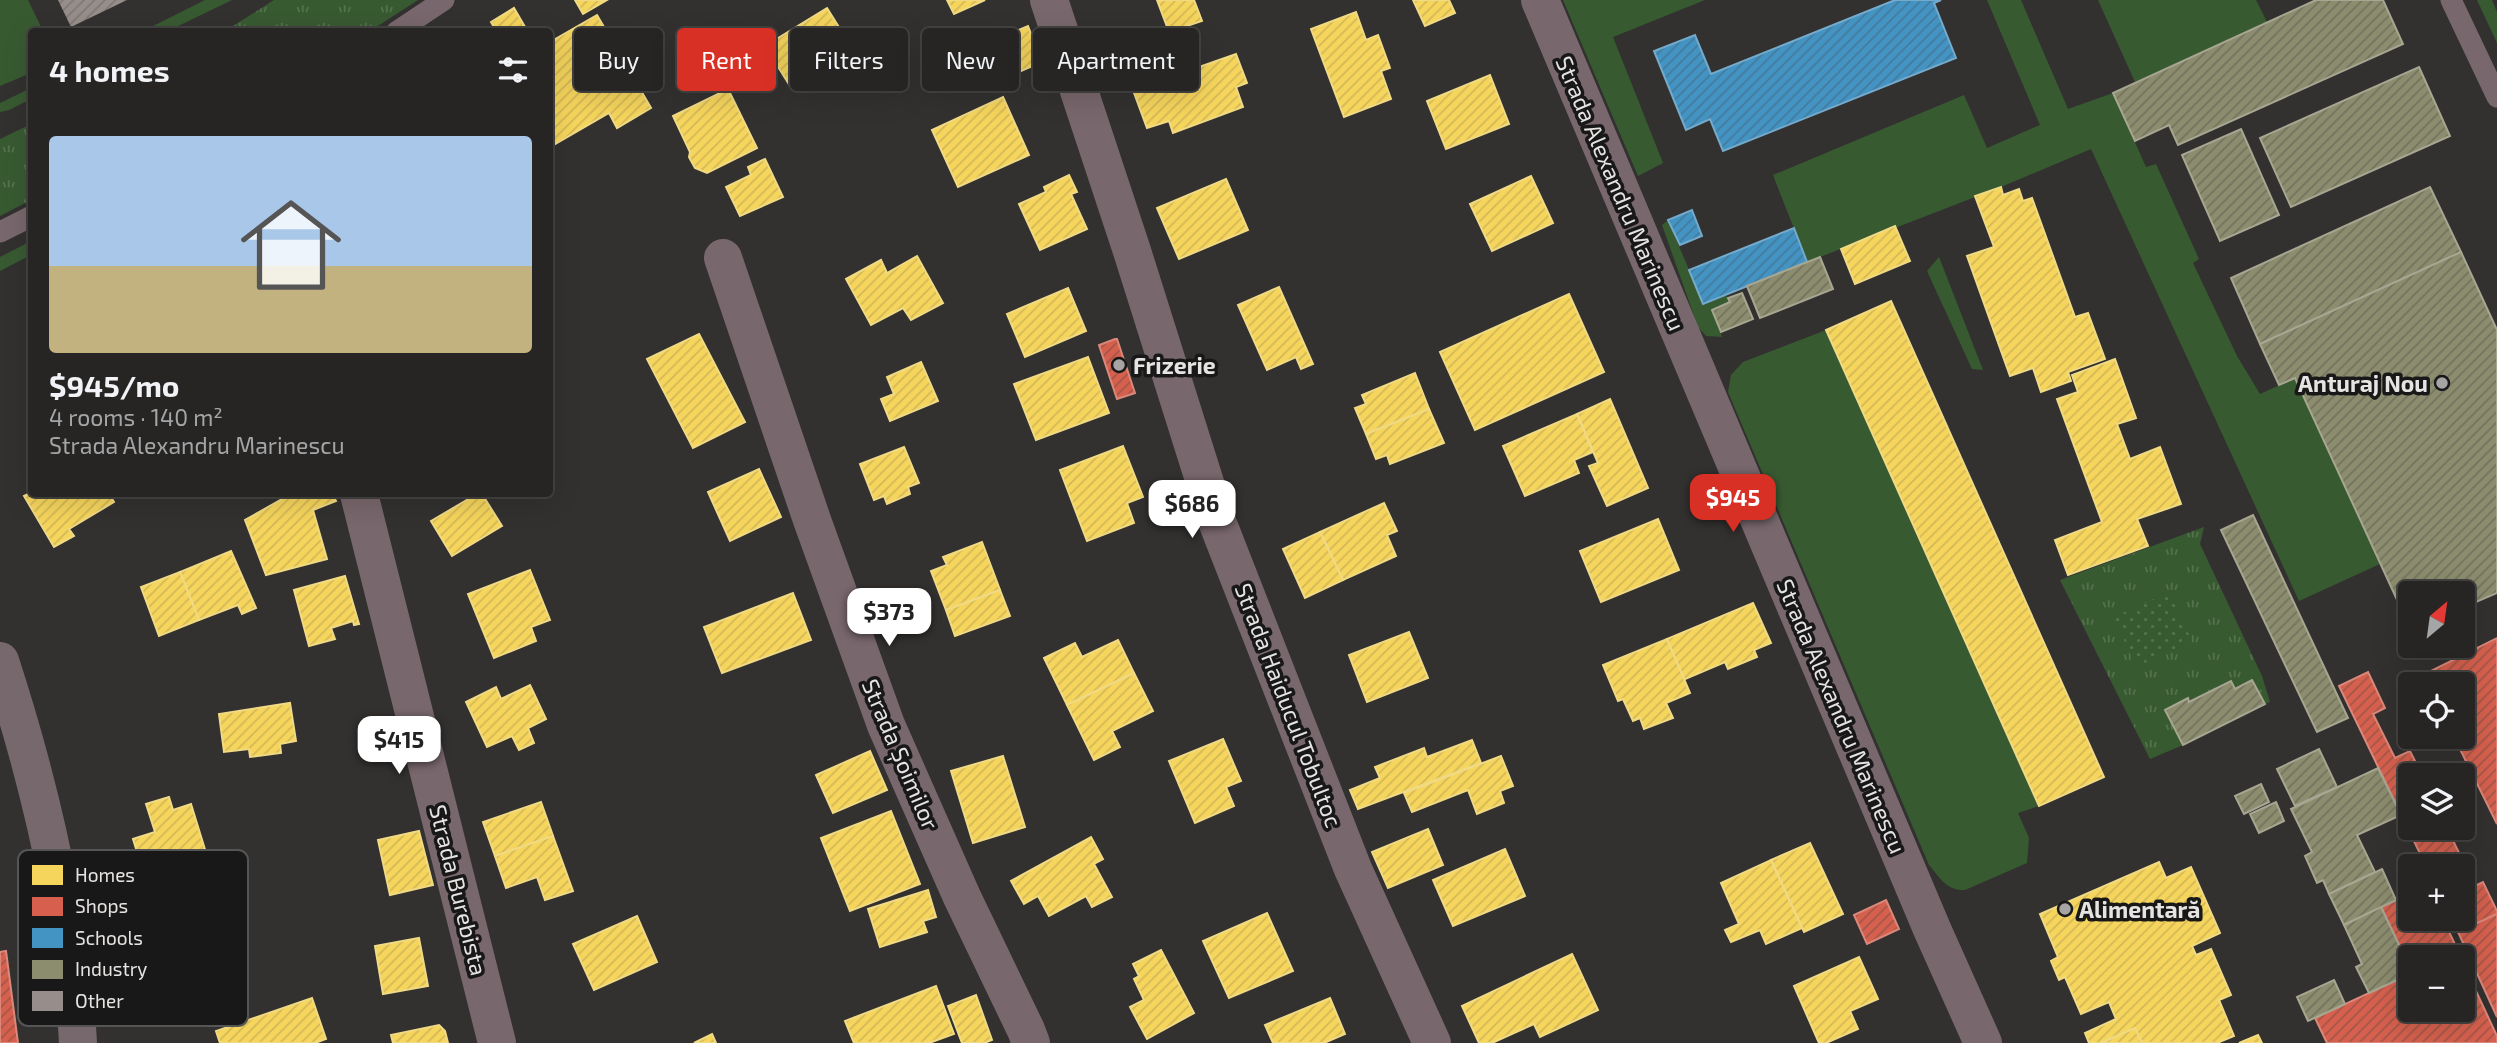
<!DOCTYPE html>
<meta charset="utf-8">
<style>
:root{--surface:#262524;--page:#323131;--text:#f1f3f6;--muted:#a4a5a6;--line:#424241;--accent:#d93025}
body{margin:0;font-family:"Exo 2",sans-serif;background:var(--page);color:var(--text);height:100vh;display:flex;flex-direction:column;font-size:26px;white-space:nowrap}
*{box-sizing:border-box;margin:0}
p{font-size:23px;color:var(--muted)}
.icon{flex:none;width:38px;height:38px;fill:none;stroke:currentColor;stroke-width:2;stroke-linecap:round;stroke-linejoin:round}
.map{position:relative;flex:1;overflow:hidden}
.details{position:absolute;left:28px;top:28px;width:525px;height:469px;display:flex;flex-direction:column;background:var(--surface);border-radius:7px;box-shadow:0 7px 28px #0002,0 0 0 2px var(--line)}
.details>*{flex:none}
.banner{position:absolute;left:574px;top:28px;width:665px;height:63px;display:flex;gap:14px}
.needle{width:46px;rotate:29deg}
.controls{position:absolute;left:2398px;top:581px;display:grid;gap:14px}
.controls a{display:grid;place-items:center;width:77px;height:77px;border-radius:7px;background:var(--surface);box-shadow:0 7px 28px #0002,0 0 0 2px var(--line);font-size:35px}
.price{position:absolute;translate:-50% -60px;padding:0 16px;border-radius:14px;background:#fff;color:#222;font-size:23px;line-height:46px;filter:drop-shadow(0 2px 4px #0008)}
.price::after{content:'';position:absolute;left:50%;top:42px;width:21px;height:16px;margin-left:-10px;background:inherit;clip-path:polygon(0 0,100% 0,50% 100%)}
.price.current{background:var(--accent);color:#fff}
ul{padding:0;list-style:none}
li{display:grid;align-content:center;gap:14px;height:371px;padding:0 21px}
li+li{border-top:2px solid var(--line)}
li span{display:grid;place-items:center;height:217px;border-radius:7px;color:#555}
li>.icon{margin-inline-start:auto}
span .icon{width:126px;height:126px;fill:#fffc;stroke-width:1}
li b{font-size:30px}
h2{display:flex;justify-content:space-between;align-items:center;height:84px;padding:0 21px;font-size:30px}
.chip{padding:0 24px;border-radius:7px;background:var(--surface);box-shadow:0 7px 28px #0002,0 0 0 2px var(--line);font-size:24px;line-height:63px}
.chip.current{background:var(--accent);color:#fff}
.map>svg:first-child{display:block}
</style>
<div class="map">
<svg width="2497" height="1043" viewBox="0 0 2497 1043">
<defs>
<pattern id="grass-tufts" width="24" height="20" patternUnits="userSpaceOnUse" patternTransform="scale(1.75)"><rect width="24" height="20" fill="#385a31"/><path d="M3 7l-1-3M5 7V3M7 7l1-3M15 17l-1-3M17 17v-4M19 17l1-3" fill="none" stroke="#55724f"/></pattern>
<pattern id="park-dots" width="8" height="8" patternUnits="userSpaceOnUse" patternTransform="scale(1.75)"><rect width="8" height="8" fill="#385a31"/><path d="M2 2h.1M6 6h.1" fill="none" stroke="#55724f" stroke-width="1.8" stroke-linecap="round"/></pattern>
<pattern id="homes-hatch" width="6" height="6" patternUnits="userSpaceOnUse" patternTransform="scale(1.75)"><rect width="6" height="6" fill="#f6d55c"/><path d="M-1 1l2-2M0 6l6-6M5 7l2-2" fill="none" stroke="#d3b857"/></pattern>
<pattern id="shops-hatch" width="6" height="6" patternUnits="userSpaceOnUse" patternTransform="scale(1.75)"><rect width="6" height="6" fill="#d6604d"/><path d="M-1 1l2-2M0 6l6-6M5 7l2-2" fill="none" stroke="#a3564a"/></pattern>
<pattern id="schools-hatch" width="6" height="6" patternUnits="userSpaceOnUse" patternTransform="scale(1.75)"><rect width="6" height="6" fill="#4393c3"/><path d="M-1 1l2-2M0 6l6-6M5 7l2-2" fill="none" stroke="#447b9d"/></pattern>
<pattern id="industry-hatch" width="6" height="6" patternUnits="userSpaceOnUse" patternTransform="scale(1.75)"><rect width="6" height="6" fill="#8c8c6e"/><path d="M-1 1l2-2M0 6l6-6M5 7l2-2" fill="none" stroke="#73735f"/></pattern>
<pattern id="building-hatch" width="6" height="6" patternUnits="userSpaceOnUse" patternTransform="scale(1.75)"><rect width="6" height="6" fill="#978e8b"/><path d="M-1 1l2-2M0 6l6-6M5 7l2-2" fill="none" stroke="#7e7876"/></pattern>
</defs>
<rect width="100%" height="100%" fill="#323130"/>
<g fill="url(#grass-tufts)">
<path d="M274 0H418L370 31H225Z"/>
<path d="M31 124V200L0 216V139Z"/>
<path d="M2204 527 2200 544 2262 676 2270 702 2265 704 2235 689 2230 681 2189 702 2187 698 2165 710 2183 745 2150 759 2060 580Z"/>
</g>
<path fill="url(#park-dots)" d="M2169 592 2192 641 2136 667 2114 617Z"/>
<g fill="#385a31">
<path d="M0 0H28L43 31 32 32 31 73 0 86Z"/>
<path d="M205 0H232L168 31H143Z"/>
<path d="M1563 0H1705L1613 37 1663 163 1638 176Z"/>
<path d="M1987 0H2021L2068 109 2113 93 2146 167 2156 164 2199 259 2193 263 2237 356 2260 394 2295 378 2380 564 2299 601 2091 149 2001 187 1807 262 1773 175 1964 95 1987 148 2040 125Z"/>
<path d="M2098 0H2256L2267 22 2135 82Z"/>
<path d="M2477 0H2492L2497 12V43Z"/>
<path d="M31 88V99L9 110 0 112V103Z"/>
<path d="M1668 220 1703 303 1726 295 1730 302 1712 310 1722 337 1706 336 1698 327 1662 225Z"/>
<path d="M31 241V255L0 271V257Z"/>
<path d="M1939 257 1983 370 1972 369 1927 271Z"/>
<path d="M1826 330 2039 806 2018 813 2029 838 2027 863 1965 890C1947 891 1940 878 1929 865L1728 392 1731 375 1743 362Z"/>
</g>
<g fill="url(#homes-hatch)" stroke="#f1da84" stroke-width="2">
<path d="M575 0H607L583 14Z"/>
<path d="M947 0H985L954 14Z"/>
<path d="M1157 0H1194L1202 21 1169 32Z"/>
<path d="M1413 0H1449L1455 13 1425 26Z"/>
<path d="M514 8 528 32H497L491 22Z"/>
<path d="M827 8 852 48 790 86 765 46Z"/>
<path d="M1356 12 1366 40 1378 35 1390 68 1381 71 1391 99 1344 117 1311 29Z"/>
<path d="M597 15 651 108 617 128 609 113 550 147V42Z"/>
<path d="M1028 26 1042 62 1014 74 999 38Z"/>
<path d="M1236 54 1247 83 1236 87 1243 107 1173 133 1169 121 1147 128 1133 90Z"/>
<path d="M1490 75 1509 124 1446 149 1427 101Z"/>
<path d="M728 89 757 148 707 173 695 168 689 157 690 152 673 116Z"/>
<path d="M1003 97 1029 155 958 187 932 130Z"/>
<path d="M765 159 783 197 740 216 726 187 751 175 748 167Z"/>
<path d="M1069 175 1077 192 1071 194 1087 229 1040 250 1019 204 1046 192 1044 187Z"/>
<path d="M1531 176 1553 223 1492 251 1470 204Z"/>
<path d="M1226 179 1248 230 1179 259 1157 208Z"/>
<path d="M2001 187 2003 195 2019 189 2023 201 2032 198 2075 317 2088 313 2105 359 2068 372 2071 381 2041 392 2033 368 2010 376 1967 256 1994 247 1975 196Z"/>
<path d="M1895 226 1910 261 1855 284 1841 249Z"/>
<path d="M917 256 943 303 911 320 903 308 871 325 846 279 881 260 887 273Z"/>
<path d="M1279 287 1313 364 1301 369 1296 357 1267 370 1238 305Z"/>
<path d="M1068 288 1086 331 1025 357 1007 314Z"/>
<path d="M1569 294 1604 372 1475 430 1440 352Z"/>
<path d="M1891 301 2104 777 2039 806 1826 330Z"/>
<path d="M699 334 745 422 693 448 647 359Z"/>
<path d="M1088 357 1109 413 1036 440 1014 384Z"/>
<path d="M2115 359 2136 418 2117 424 2130 459 2160 447 2181 504 2137 519 2148 546 2068 575 2055 540 2102 522 2057 399 2078 392 2072 375Z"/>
<path d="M921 362 938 401 890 421 881 399 894 394 887 377Z"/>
<path d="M1415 373 1429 409 1366 434 1355 408 1366 404 1362 395Z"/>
<path d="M1610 399 1648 488 1607 506 1589 466 1598 463 1577 414Z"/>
<path d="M1429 409 1444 443 1390 464 1387 455 1376 459 1366 434Z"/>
<path d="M1577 414 1593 452 1574 460 1579 473 1525 496 1503 446Z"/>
<path d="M1123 446 1143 497 1127 503 1134 523 1087 541 1060 470Z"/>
<path d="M904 447 919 483 908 487 910 494 887 504 884 496 874 500 860 464Z"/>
<path d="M759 469 781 517 730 541 708 492Z"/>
<path d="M32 492 109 494 114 502 69 529 74 536 54 547 24 496Z"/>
<path d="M291 494H332L336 501 313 510 327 559 266 575 245 520Z"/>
<path d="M477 494H482L502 526 452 556 431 521Z"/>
<path d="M1384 503 1397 531 1387 535 1396 556 1343 580 1320 532Z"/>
<path d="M1658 519 1679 570 1601 602 1580 551Z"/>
<path d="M1320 532 1343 580 1305 598 1283 549Z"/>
<path d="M982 542 1000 590 946 610 931 571 947 565 943 557Z"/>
<path d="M231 551 256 608 242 614 238 605 199 620 180 572Z"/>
<path d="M530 570 550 620 531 627 536 641 494 658 468 594Z"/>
<path d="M180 572 199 620 159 636 141 587Z"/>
<path d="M345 576 359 624 354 625 353 621 331 628 335 639 309 646 294 590Z"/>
<path d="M1000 590 1010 616 955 636 946 610Z"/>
<path d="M793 593 811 640 722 673 704 627Z"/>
<path d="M1753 603 1771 643 1754 650 1757 657 1728 669 1725 662 1683 680 1667 639Z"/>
<path d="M1409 632 1428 678 1367 702 1349 655Z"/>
<path d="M1667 639 1690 693 1666 703 1673 718 1644 729 1640 718 1633 721 1623 699 1618 701 1603 665Z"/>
<path d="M1118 640 1134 673 1067 705 1044 658 1075 643 1082 657Z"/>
<path d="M1134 673 1153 711 1112 731 1120 747 1094 760 1067 705Z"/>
<path d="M530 685 546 719 528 728 534 743 519 750 512 736 487 747 466 702 496 687 501 699Z"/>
<path d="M290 703 296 741 280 744 281 753 250 757 249 749 224 752 219 714Z"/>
<path d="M1223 739 1241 781 1226 787 1234 806 1195 823 1169 761Z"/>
<path d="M1472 740 1481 763 1358 809 1350 790 1380 778 1375 767 1424 748 1427 757Z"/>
<path d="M870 751 887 790 833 813 816 775Z"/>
<path d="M1003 756 1025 827 973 843 951 771Z"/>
<path d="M1501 756 1513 786 1500 791 1504 803 1477 814 1468 790 1412 812 1404 793Z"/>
<path d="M169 797 173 810 191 804 207 856 144 875 133 839 155 832 146 804Z"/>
<path d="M541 802 553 836 495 856 483 822Z"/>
<path d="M891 811 920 884 850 911 821 838Z"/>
<path d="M1428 829 1443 865 1388 888 1372 852Z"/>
<path d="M419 831 433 885 390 895 378 840Z"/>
<path d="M553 836 573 891 545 900 537 877 506 888 495 856Z"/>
<path d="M1091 837 1103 859 1094 864 1112 897 1092 907 1086 896 1049 916 1038 896 1024 904 1011 881Z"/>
<path d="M1810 843 1843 914 1804 932 1771 860Z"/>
<path d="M1505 849 1525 896 1453 926 1433 880Z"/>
<path d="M1771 860 1802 928 1766 944 1760 930 1731 942 1725 930 1739 924 1721 883Z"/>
<path d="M2159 862 2166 878 2191 867 2220 933 2192 946 2196 955 2211 949 2231 995 2219 1000 2234 1036 2217 1043H2142L2135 1028 2101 1043H2089L2085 1033 2116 1019 2109 1002 2081 1014 2065 977 2059 980 2051 961 2058 957 2040 914Z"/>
<path d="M928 890 936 917 923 921 927 932 880 947 868 909Z"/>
<path d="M1267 913 1293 971 1229 998 1203 941Z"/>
<path d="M637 916 657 962 594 990 573 944Z"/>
<path d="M419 938 428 986 383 994 375 946Z"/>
<path d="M1161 950 1194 1013 1147 1039 1130 1007 1144 1000 1134 979 1139 976 1133 964Z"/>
<path d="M1572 954 1598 1010 1540 1037 1534 1024 1492 1043H1479L1462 1006Z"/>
<path d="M1859 957 1878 999 1850 1011 1858 1029 1826 1043H1819L1794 986Z"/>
<path d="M936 986 954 1034 929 1043H854L845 1021Z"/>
<path d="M976 995 992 1040 984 1043H962L948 1006Z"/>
<path d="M312 998 326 1039 315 1043H220L216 1031Z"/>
<path d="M1330 998 1345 1034 1324 1043H1273L1265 1025Z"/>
<path d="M439 1025 445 1031 448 1043H393L391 1035Z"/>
<path d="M2135 1028 2142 1043H2101Z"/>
<path d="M712 1034 716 1043H694Z"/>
<path d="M2258 1035 2262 1043H2239Z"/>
</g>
<g fill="url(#shops-hatch)" stroke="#db887a" stroke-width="2">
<path d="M1115 339H1117L1135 393 1117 399 1099 345Z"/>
<path d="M2497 638V824L2454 737H2462V684H2428L2423 675Z"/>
<path d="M2368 672 2385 708 2373 714 2395 758 2410 751 2422 775H2410V828H2447L2475 886 2483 882 2497 911V914L2458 932 2451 919H2462V866H2426L2339 686Z"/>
<path d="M2410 894V919H2443L2461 957H2410V968L2381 907Z"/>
<path d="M1886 900 1899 929 1867 944 1854 915Z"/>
<path d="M2497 914V1017L2458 932Z"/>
<path d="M6 951 18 1043H0V952Z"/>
<path d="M2462 961 2497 1036V1043H2327L2315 1018 2410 974V1010H2462Z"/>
</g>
<g fill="url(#schools-hatch)" stroke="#74abcd" stroke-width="2">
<path d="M1895 0H1941L1934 3 1956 58 1723 151 1710 119 1686 130 1654 51 1695 35 1711 74Z"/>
<path d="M1692 210 1702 236 1680 245 1668 220Z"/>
<path d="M1794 228 1807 262 1703 304 1689 270Z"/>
</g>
<g fill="url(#industry-hatch)" stroke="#a7a691" stroke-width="2">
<path d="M2316 0H2383L2403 44 2178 145 2169 125 2135 141 2113 93Z"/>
<path d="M2419 67 2450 136 2291 207 2260 138Z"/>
<path d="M2241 129 2279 215 2220 241 2182 155Z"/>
<path d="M2430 187 2461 252 2260 344 2231 278Z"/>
<path d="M2461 252 2497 330V593L2462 608V593H2410V628L2295 378 2279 385 2260 344Z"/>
<path d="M1820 257 1833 289 1760 318 1747 286Z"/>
<path d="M1742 293 1753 319 1721 332 1712 310 1730 302 1728 298Z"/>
<path d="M2253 515 2348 718 2317 732 2221 530Z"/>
<path d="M2252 680 2265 704 2183 745 2165 710 2188 698 2189 702 2231 681 2235 689Z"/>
<path d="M2319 749 2337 787 2295 806 2277 769Z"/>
<path d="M2378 768 2401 815 2357 835 2375 872 2329 894 2323 880 2317 883 2305 856 2312 852 2291 809Z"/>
<path d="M2261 784 2269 802 2244 814 2235 796Z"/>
<path d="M2276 802 2284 821 2259 833 2250 814Z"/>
<path d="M2382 869 2396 900 2344 925 2329 894Z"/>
<path d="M2381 907 2410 968V974L2369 993 2356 967 2362 964 2344 925Z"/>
<path d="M2334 980 2345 1004 2308 1021 2297 997Z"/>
</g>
<path fill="url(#building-hatch)" d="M58 0H127L71 27Z"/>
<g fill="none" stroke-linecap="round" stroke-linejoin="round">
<g stroke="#78676c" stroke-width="21">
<path d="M2451 0 2497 97"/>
<path d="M396 32 444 0"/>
<path d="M0 232 32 216"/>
</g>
<g stroke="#78676c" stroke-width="38">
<path d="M1049 0 1132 251 1218 524 1353 869 1432 1043"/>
<path d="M1540 0 1932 929 1983 1043"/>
<path d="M723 258 812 520 886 725 962 897 1026 1030 1031 1043"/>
<path d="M359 494 497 1043"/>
</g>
<path stroke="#76686c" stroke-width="38" d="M0 661C40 784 71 913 78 1043"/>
</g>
<g fill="#a7a5a4" stroke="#191818" stroke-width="2.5">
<circle cx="1119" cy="365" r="7"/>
<circle cx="2442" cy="383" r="7"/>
<circle cx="2065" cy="909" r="7"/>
</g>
<g text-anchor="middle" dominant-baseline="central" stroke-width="7" stroke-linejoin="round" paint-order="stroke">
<g font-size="23" fill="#e6e4e3" stroke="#191818">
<text transform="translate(1621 193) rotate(67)">Strada Alexandru Marinescu</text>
<text transform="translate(1289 705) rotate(69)">Strada Haiducul Tobultoc</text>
<text transform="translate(1842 716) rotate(67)">Strada Alexandru Marinescu</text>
<text transform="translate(901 754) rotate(67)">Strada Șoimilor</text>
<text transform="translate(459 890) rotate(76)">Strada Burebista</text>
</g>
<g font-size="23" font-weight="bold" fill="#e6e4e3" stroke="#191818" text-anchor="start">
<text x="1133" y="365">Frizerie</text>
<text x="2428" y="383" text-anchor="end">Anturaj Nou</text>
<text x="2079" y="909">Alimentară</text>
</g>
</g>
<rect x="18" y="850" width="230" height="176" rx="10" fill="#191818" stroke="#565555" stroke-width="2"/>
<rect x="32" y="865" width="31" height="20" fill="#f6d55c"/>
<rect x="32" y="897" width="31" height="19" fill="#d6604d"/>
<rect x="32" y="928" width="31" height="20" fill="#4393c3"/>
<rect x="32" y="960" width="31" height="19" fill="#8c8c6e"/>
<rect x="32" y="991" width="31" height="20" fill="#978e8b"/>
<g font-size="19" fill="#e6e4e3">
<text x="75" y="882">Homes</text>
<text x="75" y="913">Shops</text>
<text x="75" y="945">Schools</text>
<text x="75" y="976">Industry</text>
<text x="75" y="1008">Other</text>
</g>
</svg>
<div class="controls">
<a><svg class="needle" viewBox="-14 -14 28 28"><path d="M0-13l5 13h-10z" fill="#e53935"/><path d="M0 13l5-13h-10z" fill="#a4a5a6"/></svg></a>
<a><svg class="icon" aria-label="locate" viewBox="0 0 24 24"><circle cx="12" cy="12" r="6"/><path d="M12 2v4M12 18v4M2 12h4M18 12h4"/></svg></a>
<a><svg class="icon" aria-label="layers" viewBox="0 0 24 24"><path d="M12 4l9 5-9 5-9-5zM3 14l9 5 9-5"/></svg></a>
<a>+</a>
<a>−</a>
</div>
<b class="price current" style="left:1733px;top:534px">$945</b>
<b class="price" style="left:1192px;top:540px">$686</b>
<b class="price" style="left:889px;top:648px">$373</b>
<b class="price" style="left:399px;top:776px">$415</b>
<div class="banner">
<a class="chip">Buy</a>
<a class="chip current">Rent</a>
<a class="chip">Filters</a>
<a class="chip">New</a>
<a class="chip">Apartment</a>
</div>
<section class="details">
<h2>4 homes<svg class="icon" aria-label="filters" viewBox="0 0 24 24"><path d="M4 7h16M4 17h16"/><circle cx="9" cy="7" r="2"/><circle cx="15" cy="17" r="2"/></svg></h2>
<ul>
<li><span style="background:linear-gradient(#a9c7e8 60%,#c2b280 0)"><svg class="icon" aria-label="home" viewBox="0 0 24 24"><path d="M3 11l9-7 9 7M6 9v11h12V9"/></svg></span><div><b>$945/mo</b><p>4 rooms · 140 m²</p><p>Strada Alexandru Marinescu</p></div></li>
</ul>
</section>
</div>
